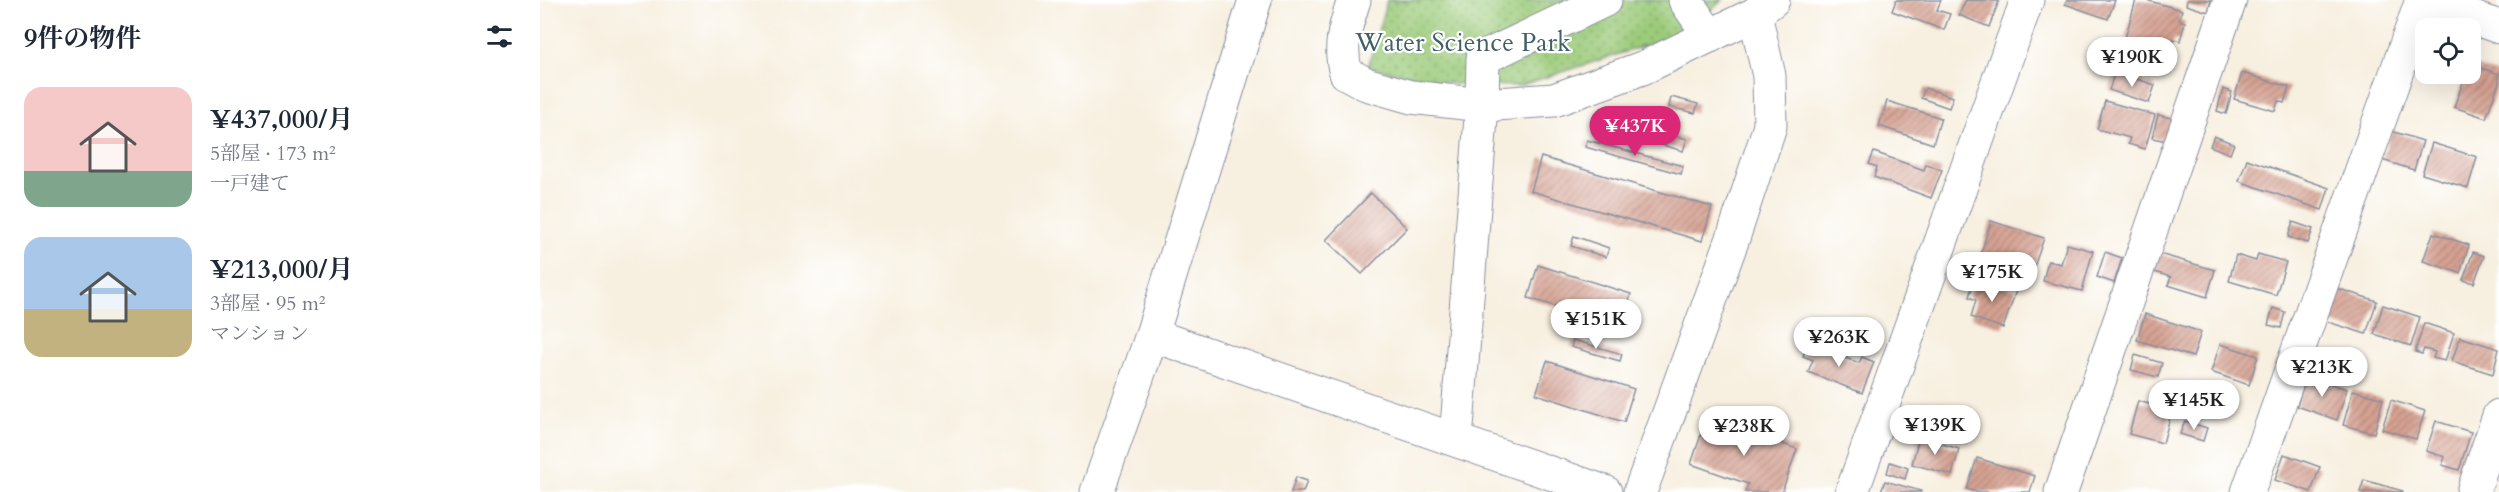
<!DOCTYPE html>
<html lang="ja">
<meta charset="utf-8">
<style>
:root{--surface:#fff;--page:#f6f6f7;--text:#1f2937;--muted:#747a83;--accent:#db2777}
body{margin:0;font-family:Cardo,"Noto Serif JP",serif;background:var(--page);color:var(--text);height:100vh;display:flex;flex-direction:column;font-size:22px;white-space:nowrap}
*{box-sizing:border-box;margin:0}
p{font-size:20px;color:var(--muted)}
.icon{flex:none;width:33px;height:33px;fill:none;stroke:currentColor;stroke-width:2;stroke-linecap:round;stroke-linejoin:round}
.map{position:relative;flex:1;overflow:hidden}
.details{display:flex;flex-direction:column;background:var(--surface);width:540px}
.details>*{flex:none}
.buttons{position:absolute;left:1875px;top:18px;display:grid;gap:12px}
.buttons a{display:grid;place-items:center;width:66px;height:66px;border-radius:12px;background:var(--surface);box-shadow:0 6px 24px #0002;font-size:30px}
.price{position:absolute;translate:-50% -51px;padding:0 14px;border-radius:21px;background:#fff;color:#222;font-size:20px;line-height:39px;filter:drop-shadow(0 2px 3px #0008)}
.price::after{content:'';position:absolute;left:50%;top:36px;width:18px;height:14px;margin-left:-9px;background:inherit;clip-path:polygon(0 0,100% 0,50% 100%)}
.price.active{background:var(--accent);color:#fff}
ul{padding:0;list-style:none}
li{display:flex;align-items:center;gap:18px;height:150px;padding:0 24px}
li span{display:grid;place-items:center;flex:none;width:168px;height:120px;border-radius:18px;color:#555}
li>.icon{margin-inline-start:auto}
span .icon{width:72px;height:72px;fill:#fffc;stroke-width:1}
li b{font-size:26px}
h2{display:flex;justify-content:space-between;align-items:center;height:72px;padding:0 24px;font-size:26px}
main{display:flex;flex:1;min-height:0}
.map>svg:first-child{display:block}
</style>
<main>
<section class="details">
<h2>9件の物件<svg class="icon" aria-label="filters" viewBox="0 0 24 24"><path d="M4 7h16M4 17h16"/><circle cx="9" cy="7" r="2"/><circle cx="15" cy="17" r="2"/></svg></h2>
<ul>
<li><span style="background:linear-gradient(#f6c9c9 70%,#7fa58c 0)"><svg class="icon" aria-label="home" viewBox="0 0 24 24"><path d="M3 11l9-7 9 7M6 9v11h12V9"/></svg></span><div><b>¥437,000/月</b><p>5部屋 · 173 m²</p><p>一戸建て</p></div></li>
<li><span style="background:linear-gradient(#a9c7e8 60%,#c2b280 0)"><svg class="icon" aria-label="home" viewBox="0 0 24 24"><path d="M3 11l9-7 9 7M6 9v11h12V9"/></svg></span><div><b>¥213,000/月</b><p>3部屋 · 95 m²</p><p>マンション</p></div></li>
</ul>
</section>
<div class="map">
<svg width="1959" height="492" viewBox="0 0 1959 492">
<defs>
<pattern id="park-dots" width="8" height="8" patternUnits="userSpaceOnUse" patternTransform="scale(1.5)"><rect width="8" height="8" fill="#9ccb7a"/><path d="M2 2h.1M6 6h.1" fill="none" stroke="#7ea567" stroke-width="1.8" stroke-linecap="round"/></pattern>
<pattern id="building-hatch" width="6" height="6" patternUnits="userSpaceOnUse" patternTransform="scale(1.5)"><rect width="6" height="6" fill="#d6a292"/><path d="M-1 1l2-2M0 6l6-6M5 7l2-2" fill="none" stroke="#ad847a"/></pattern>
</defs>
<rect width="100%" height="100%" fill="#fff"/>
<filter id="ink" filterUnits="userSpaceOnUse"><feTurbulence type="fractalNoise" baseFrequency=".0167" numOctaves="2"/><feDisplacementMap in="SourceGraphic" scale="12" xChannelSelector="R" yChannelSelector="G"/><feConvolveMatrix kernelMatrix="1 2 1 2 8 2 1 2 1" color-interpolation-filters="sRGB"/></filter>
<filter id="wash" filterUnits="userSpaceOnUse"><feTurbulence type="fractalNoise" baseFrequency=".008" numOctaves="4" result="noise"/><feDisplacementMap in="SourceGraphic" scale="24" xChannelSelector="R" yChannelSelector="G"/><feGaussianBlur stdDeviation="1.35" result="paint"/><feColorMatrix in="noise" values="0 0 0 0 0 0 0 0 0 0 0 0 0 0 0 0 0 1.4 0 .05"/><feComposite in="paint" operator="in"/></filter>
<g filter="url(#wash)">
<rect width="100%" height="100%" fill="#f7efdf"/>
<path fill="url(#park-dots)" stroke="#5c7d6c" stroke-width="1.5" d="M847 0H1183L1141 34 979 86 914 84 828 67Z"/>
<g id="blocks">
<g fill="url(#building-hatch)">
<path d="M1356 0H1401L1397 10 1410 14 1404 30 1352 11Z"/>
<path d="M1426 0 1459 1 1449 27 1419 15Z"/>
<path d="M1527 0H1575L1568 19 1525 4Z"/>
<path d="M1596 0H1606L1642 10 1639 20 1645 22 1640 41 1634 39 1631 51 1585 38Z"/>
<path d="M1647 0H1671L1668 12 1646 5Z"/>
<path d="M1930 64 1959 74V82L1946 118 1914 107 1926 74H1930Z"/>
<path d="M1575 72 1615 85 1609 103 1569 90Z"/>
<path d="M1702 73 1749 87 1744 103 1738 101 1735 111 1694 99Z"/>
<path d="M1385 88 1413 97 1409 108 1381 98Z"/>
<path d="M1683 89 1692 92 1686 114 1677 111Z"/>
<path d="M1131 97 1158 104 1155 113 1129 107Z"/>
<path d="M1347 101 1401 118 1393 144 1339 126Z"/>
<path d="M1565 101 1615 115 1605 149 1588 144 1590 138 1557 129Z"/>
<path d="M1618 115 1632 118 1627 141 1612 138Z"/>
<path d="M1851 131 1883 141 1874 170 1842 160Z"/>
<path d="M1122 132 1147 139 1143 151 1119 144Z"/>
<path d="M1674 136 1694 144 1690 154 1670 146Z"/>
<path d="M1047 140 1143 166 1141 174 1045 147Z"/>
<path d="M1892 143 1937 157 1928 188 1882 174Z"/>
<path d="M1334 152 1384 170 1386 164 1402 170 1391 198 1334 177 1337 167 1329 164Z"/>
<path d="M1001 157 1172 207 1162 241 991 191Z"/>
<path d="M1707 159 1789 188 1782 210 1699 181Z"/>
<path d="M831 193 867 228 822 274 786 240Z"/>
<path d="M1451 221 1504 238 1493 270 1441 253Z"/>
<path d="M1753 222 1773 229 1768 243 1748 237Z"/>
<path d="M1893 233 1929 245 1920 273 1883 261Z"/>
<path d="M1034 236 1069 248 1066 257 1031 246Z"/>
<path d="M1527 244 1553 251 1542 291 1503 281 1508 261 1521 264Z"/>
<path d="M1565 252 1582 258 1574 283 1557 277Z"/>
<path d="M1933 252 1944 256 1934 283 1923 280Z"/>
<path d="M1616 253 1675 270 1667 297 1628 285 1631 277 1611 271Z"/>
<path d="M1718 254 1746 262 1736 295 1689 281 1696 255 1716 261Z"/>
<path d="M998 265 1091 294 1081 326 988 298Z"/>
<path d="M1443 279 1476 291 1463 328 1431 317 1436 300 1429 297 1433 284 1441 287Z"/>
<path d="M1796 288 1837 301 1826 334 1785 321Z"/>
<path d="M1843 305 1880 317 1871 346 1834 334Z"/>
<path d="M1733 308 1745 312 1741 328 1728 325Z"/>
<path d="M1605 314 1661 332 1653 357 1597 340Z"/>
<path d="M1884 323 1914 333 1905 361 1893 358 1895 352 1884 349 1882 354 1875 352Z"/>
<path d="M1920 337 1959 349 1953 374 1912 361Z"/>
<path d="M1033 340 1082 354 1080 361 1031 347Z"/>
<path d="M1268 344 1319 363 1322 357 1334 362 1322 393 1268 372 1273 360 1263 356Z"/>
<path d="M1680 344 1718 356 1709 385 1671 372Z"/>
<path d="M1595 355 1622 363 1618 377 1591 370Z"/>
<path d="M1007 361 1094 389 1084 422 996 394Z"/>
<path d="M1766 376 1807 389 1797 420 1757 406Z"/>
<path d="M1813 390 1843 399 1834 433 1803 425Z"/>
<path d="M1851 400 1885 411 1876 439 1842 429Z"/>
<path d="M1598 401 1632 410 1623 443 1589 434Z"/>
<path d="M1167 417 1257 449 1242 492H1205L1208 484 1151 464Z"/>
<path d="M1645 421 1667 428 1663 441 1640 434Z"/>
<path d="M1896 421 1931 432 1919 470 1902 465 1905 457 1886 451Z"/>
<path d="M1379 437 1419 449 1412 475 1372 464Z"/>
<path d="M1744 454 1780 467 1771 492 1735 480Z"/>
<path d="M1437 458 1495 476 1490 492H1436L1427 489Z"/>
<path d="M1350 462 1368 468 1365 479 1347 473Z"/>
<path d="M756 477 767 481 763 492H751Z"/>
<path d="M1824 480 1863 491V492H1820Z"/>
<path d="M1345 481 1381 491V492H1341Z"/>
</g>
</g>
</g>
<g filter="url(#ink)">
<use href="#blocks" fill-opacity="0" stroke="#898f9e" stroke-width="1.5"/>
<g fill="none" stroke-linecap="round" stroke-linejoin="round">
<g stroke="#898f9e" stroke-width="35">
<g id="minor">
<path d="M814 0C806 25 798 46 806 73L826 84 871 97 942 105 1014 100 1105 67 1215 14 1233 0"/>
<path d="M1145 0 1170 36"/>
<path d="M1883 0 1959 27"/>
<path d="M612 335 1065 492"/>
<path d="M916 440 942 105 943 58 1065 0"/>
<path d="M557 492 612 335 715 0"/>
<path d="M1100 492 1192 241 1230 126 1229 76 1215 14"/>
<path d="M1312 492 1487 0"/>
<path d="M1521 492 1690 0"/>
<path d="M1708 492 1882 0"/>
<path d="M1933 492 1959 416"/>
</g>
</g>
<use href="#minor" stroke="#fff" stroke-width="33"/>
</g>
</g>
<g text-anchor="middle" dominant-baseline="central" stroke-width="4.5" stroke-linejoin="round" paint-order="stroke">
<g font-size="26" fill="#425e66" stroke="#fff">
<text x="923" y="42">Water Science Park</text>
</g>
</g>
</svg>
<div class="buttons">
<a><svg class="icon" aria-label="locate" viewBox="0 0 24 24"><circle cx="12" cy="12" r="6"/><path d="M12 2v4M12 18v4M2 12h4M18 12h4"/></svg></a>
</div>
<b class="price" style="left:1592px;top:88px">¥190K</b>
<b class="price active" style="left:1095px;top:157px">¥437K</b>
<b class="price" style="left:1452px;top:303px">¥175K</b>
<b class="price" style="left:1056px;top:350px">¥151K</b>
<b class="price" style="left:1299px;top:368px">¥263K</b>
<b class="price" style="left:1782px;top:398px">¥213K</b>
<b class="price" style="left:1654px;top:431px">¥145K</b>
<b class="price" style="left:1395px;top:456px">¥139K</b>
<b class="price" style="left:1204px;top:457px">¥238K</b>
</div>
</main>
